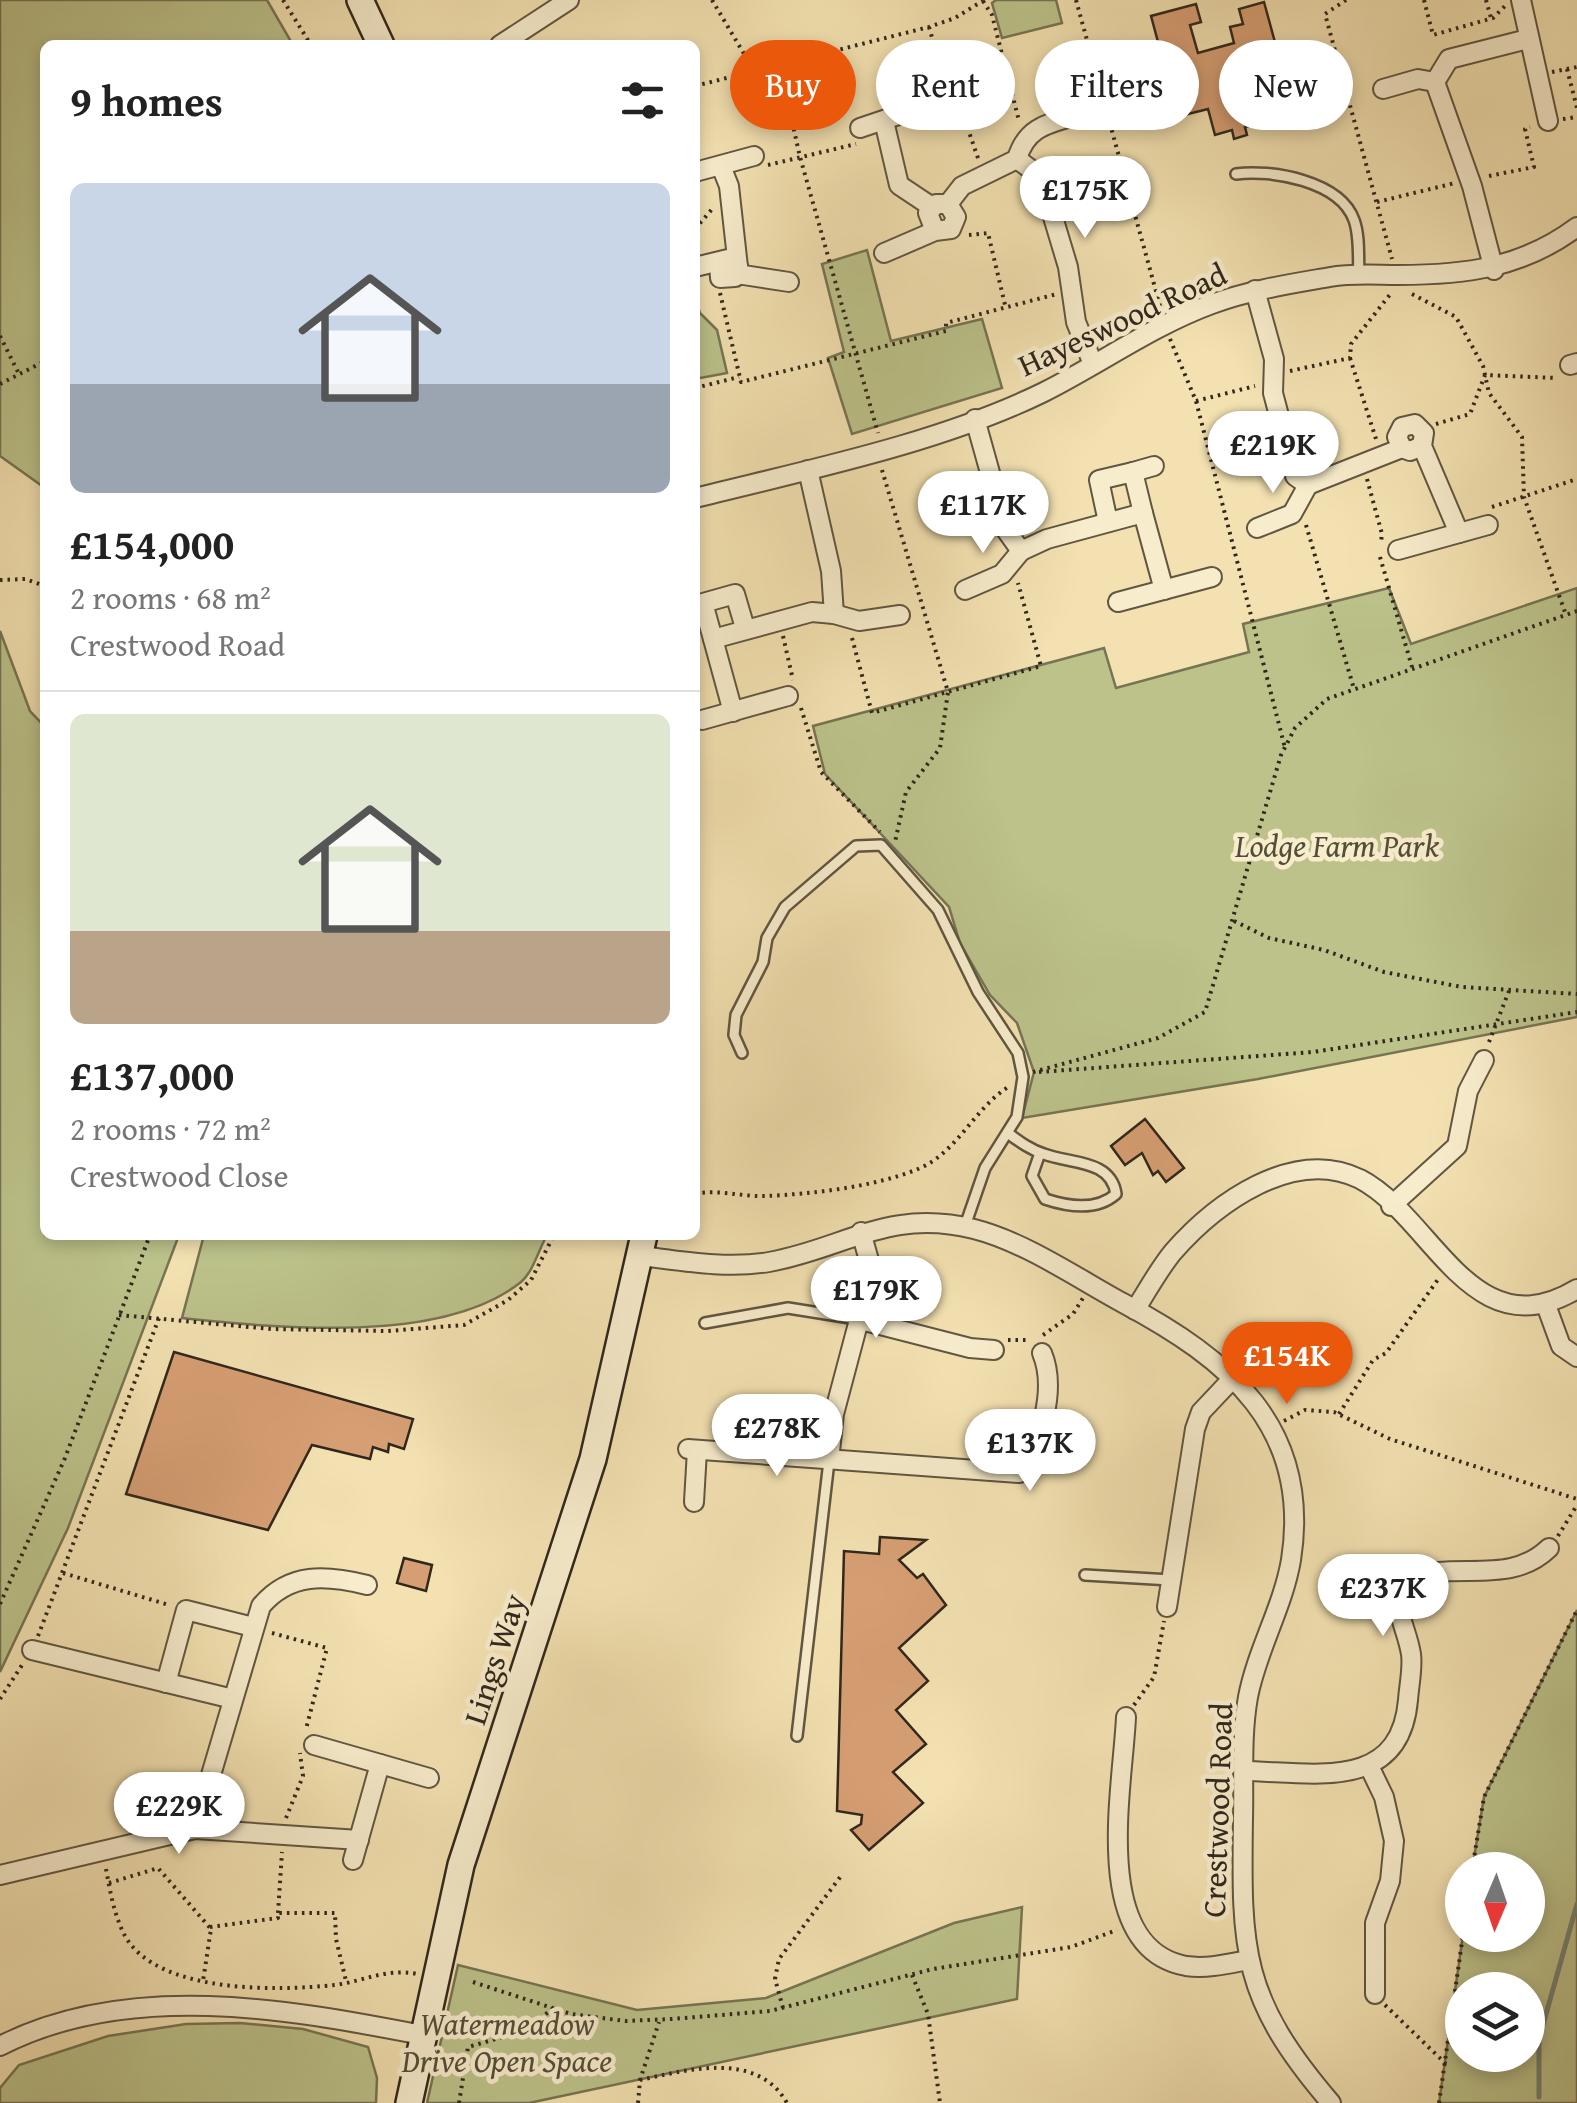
<!DOCTYPE html>
<meta charset="utf-8">
<style>
:root{--surface:#fff;--page:#f6f6f6;--text:#222;--muted:#767676;--line:#e0e0e0;--accent:#ea580c}
body{margin:0;font-family:"Gentium Book Plus",serif;background:var(--page);color:var(--text);height:100vh;display:flex;flex-direction:column;font-size:38px;white-space:nowrap}
*{box-sizing:border-box;margin:0}
p{font-size:32px;color:var(--muted)}
.icon{flex:none;width:55px;height:55px;fill:none;stroke:currentColor;stroke-width:2;stroke-linecap:round;stroke-linejoin:round}
.map{position:relative;flex:1;overflow:hidden}
.sheet{position:absolute;left:40px;top:40px;width:660px;height:1200px;display:flex;flex-direction:column;background:var(--surface);border-radius:15px;box-shadow:0 5px 15px #0003}
.sheet>*{flex:none}
.guide{position:absolute;left:730px;top:40px;width:695px;height:90px;display:flex;gap:20px}
.needle{width:65px;rotate:182deg}
.controls{position:absolute;left:1445px;top:1852px;display:grid;gap:20px}
.controls a{display:grid;place-items:center;width:100px;height:100px;border-radius:50%;background:var(--surface);box-shadow:0 5px 15px #0003;font-size:50px}
.price{position:absolute;translate:-50% -85px;padding:0 22px;border-radius:35px;background:#fff;color:#222;font-size:32px;line-height:65px;filter:drop-shadow(0 2px 5px #0008)}
.price::after{content:'';position:absolute;left:50%;top:60px;width:30px;height:22px;margin-left:-15px;background:inherit;clip-path:polygon(0 0,100% 0,50% 100%)}
.price.active{background:var(--accent);color:#fff}
ul{padding:0;list-style:none}
li{display:grid;align-content:center;gap:20px;height:530px;padding:0 30px}
li+li{border-top:2px solid var(--line)}
li span{display:grid;place-items:center;height:310px;border-radius:15px;color:#555}
li>.icon{margin-inline-start:auto}
span .icon{width:180px;height:180px;fill:#fffc;stroke-width:1}
li b{font-size:42px}
h2{display:flex;justify-content:space-between;align-items:center;height:120px;padding:0 30px;font-size:42px}
.chip{padding:0 35px;border-radius:45px;background:var(--surface);box-shadow:0 5px 15px #0003;font-size:35px;line-height:90px}
.chip.active{background:var(--accent);color:#fff}
.map>svg:first-child{display:block}
</style>
<div class="map">
<svg width="1577" height="2103" viewBox="0 0 1577 2103">
<rect width="100%" height="100%" fill="#f3e1b1"/>
<filter id="stains"><feTurbulence type="fractalNoise" baseFrequency=".002" numOctaves="4"/><feColorMatrix values="0 0 0 0 .2 0 0 0 0 .09 0 0 0 0 .02 0 0 0 .5 -.17"/></filter>
<radialGradient id="worn" r=".72"><stop offset=".6" stop-color="#630" stop-opacity="0"/><stop offset="1" stop-color="#630" stop-opacity=".3"/></radialGradient>
<g fill="#bcc28a" stroke="#767453" stroke-width="2.5" fill-rule="evenodd">
<path d="M0 0H267L293 45H45V488L0 456Z"/>
<path d="M996 0H1056L1062 23 1002 38 992 3Z"/>
<path d="M867 250 891 341 982 319 1002 388 852 434 828 358 844 352 822 264Z"/>
<path d="M695 297 700 313 717 330 727 373 695 379Z"/>
<path d="M1389 588 1411 644 1577 588V1017L1258 1079 1022 1118 1034 1072 1017 1023 990 995 960 943 949 907 825 774 813 726 1104 648 1116 688 1249 652 1243 624Z"/>
<path d="M0 631 30 711 45 727V1235H179L68 1528 0 1672Z"/>
<path d="M204 1235H547C539 1249 533 1272 521 1282 442 1345 278 1328 182 1318Z"/>
<path d="M1577 1610V2103H1439L1463 1935H1528V1870H1472L1484 1797ZM1462 1990H1528V2055H1462Z"/>
<path d="M1022 1907 1017 1999 529 2103H427L458 1965 637 2010 766 1998 954 1923Z"/>
<path d="M240 2023 303 2029 368 2047 377 2078 376 2103H0V2088L19 2065 108 2036 186 2024Z"/>
</g>
<g fill="none" stroke-linecap="round" stroke-linejoin="round">
<path stroke="#708272" stroke-width="5" d="M1539 2097V2039L1577 1904"/>
</g>
<g fill="#d69e73" stroke="#30271c" stroke-width="2.5">
<path d="M1264 2 1285 79 1253 87 1255 94 1245 97 1252 125 1245 127 1247 135 1234 139 1232 130 1215 135 1208 109 1172 118 1158 70 1165 68 1151 16 1196 4 1201 22 1190 25 1198 53 1234 43 1230 27 1243 24 1239 9Z"/>
<path d="M1145 1119 1184 1168 1166 1182 1158 1171 1153 1175 1142 1153 1125 1165 1111 1146Z"/>
<path d="M174 1352 413 1419 404 1449 389 1444 388 1452 373 1447 370 1459 312 1445 268 1530 126 1494Z"/>
<path d="M880 1537 926 1540 899 1560 917 1578 923 1574 946 1605 899 1648 928 1681 896 1710 926 1744 893 1772 923 1803 869 1850 851 1830 861 1824 862 1815 837 1811 844 1551 879 1554Z"/>
<path d="M404 1558 432 1565 426 1591 397 1583Z"/>
</g>
<g fill="none" stroke-linecap="round" stroke-linejoin="round">
<g stroke="#615641" stroke-width="14">
<g id="lane">
<path d="M1236 174C1271 169 1340 181 1354 220 1360 236 1358 258 1359 275"/>
<path d="M742 1053 734 1035 736 1015 763 962 767 938 785 907 856 846 881 845 938 910 978 992 1018 1053 1023 1077 1017 1117 985 1168 965 1226"/>
<path d="M1009 1134C1020 1142 1031 1150 1044 1154 1070 1164 1111 1159 1116 1194 1097 1211 1069 1207 1045 1199L1032 1176 1040 1153"/>
<path d="M705 1323 788 1308 857 1319"/>
<path d="M1085 1575 1171 1580"/>
<path d="M797 1736 829 1461"/>
</g>
</g>
<g stroke="#615641" stroke-width="22">
<g id="street">
<path d="M1521 0 1548 121"/>
<path d="M500 45 569 0"/>
<path d="M1383 89 1418 79 1435 82"/>
<path d="M884 121 899 185 932 207"/>
<path d="M860 128 928 105"/>
<path d="M1017 159 1041 177 1068 267 1076 322 1093 364"/>
<path d="M721 166 729 186 738 267"/>
<path d="M695 172 754 156"/>
<path d="M948 204 962 186 1017 159C1026 128 1046 124 1075 116"/>
<path d="M884 253 935 231 951 229 956 217 948 204H936L928 213 935 231"/>
<path d="M695 267 728 259 738 267 735 277 720 278 719 263"/>
<path d="M1494 270 1472 186 1435 82 1449 59 1528 39"/>
<path d="M737 274 789 282"/>
<path d="M1255 290 1274 359 1273 393 1295 476 1308 485 1402 448"/>
<path d="M1570 365 1577 363"/>
<path d="M975 419 1006 530 1021 551 1047 539 1143 513 1164 590"/>
<path d="M1422 446 1410 451 1402 448 1397 437 1402 427 1415 424 1424 433 1422 446 1459 533"/>
<path d="M1133 472 1154 466"/>
<path d="M695 498C807 470 940 443 1044 392 1100 364 1152 326 1212 304 1250 290 1290 284 1330 277 1352 273 1376 275 1398 275 1465 275 1522 268 1577 227"/>
<path d="M1108 522 1099 480 1133 472 1143 513"/>
<path d="M1257 528 1292 514 1308 485"/>
<path d="M1398 550 1488 525"/>
<path d="M965 590 1002 574 1021 551"/>
<path d="M1118 602 1212 577"/>
<path d="M834 614 859 621 900 615"/>
<path d="M713 639 703 603 735 594 745 628"/>
<path d="M733 712 713 639 812 612 834 614 831 571 808 470"/>
<path d="M702 720 788 696"/>
<path d="M1391 1206 1457 1146 1468 1091 1484 1060"/>
<path d="M641 1256C682 1261 727 1269 769 1262 846 1248 888 1208 974 1229 1025 1242 1077 1278 1123 1303 1228 1359 1312 1427 1291 1560 1283 1607 1257 1650 1248 1697 1241 1736 1244 1779 1243 1818 1241 1951 1241 1998 1331 2103"/>
<path d="M1546 1305 1561 1346 1577 1357"/>
<path d="M1135 1310C1147 1291 1159 1269 1173 1252 1215 1204 1293 1146 1360 1179 1433 1217 1472 1352 1577 1289"/>
<path d="M857 1319 970 1348 994 1350"/>
<path d="M688 1449 1019 1473C1041 1443 1057 1389 1042 1353"/>
<path d="M829 1460 834 1414 872 1271 861 1232"/>
<path d="M694 1502 697 1450"/>
<path d="M1167 1607 1195 1429 1201 1412 1234 1377"/>
<path d="M32 1650 233 1699"/>
<path d="M166 1683 186 1610 253 1627"/>
<path d="M1126 1717C1123 1787 1089 1948 1186 1966 1207 1969 1227 1964 1248 1960"/>
<path d="M314 1745 429 1778"/>
<path d="M1369 1766 1384 1797 1394 1841 1390 1881 1375 1923V1994"/>
<path d="M1244 1771C1312 1772 1400 1793 1408 1700 1409 1685 1413 1668 1411 1654 1407 1629 1394 1612 1401 1588 1412 1583 1426 1574 1437 1572 1477 1568 1517 1579 1549 1548"/>
<path d="M195 1829 261 1606C290 1572 326 1575 367 1585"/>
<path d="M353 1860 380 1764"/>
<path d="M0 1875 195 1829 359 1840"/>
<path d="M0 2046C129 1980 287 2009 422 2035"/>
</g>
</g>
<g stroke="#30271c" stroke-width="30">
<g id="secondary">
<path d="M360 0 381 45"/>
<path d="M409 2103 461 1865 593 1459 644 1235"/>
</g>
</g>
<g stroke="#30271c" stroke-width="4" stroke-dasharray="2.5 5" stroke-linecap="butt">
<path d="M283 0 311 45"/>
<path d="M712 0 753 69"/>
<path d="M1076 0 1160 306"/>
<path d="M1346 0 1325 14 1392 259"/>
<path d="M1424 0 1433 35 1493 18 1505 6"/>
<path d="M1486 0 1491 18"/>
<path d="M983 1 992 15 1019 121"/>
<path d="M929 27 944 78 950 77 979 161"/>
<path d="M779 63 800 157 878 433"/>
<path d="M1567 69 1577 108"/>
<path d="M1552 72 1577 67"/>
<path d="M695 86 929 27 955 18 984 0"/>
<path d="M1563 119 1577 117"/>
<path d="M768 165 856 144"/>
<path d="M1489 176 1534 167 1525 129 1530 127"/>
<path d="M1377 202 1455 183"/>
<path d="M695 229 713 208"/>
<path d="M969 235 988 233 1006 309"/>
<path d="M720 293 741 382 946 331V323L1057 294"/>
<path d="M1412 294 1456 317 1483 366 1489 393 1522 437 1524 497 1566 615"/>
<path d="M0 336 19 374"/>
<path d="M1170 339 1196 401 1285 748"/>
<path d="M1350 358 1376 439"/>
<path d="M1290 371 1350 358 1351 344 1392 292"/>
<path d="M0 384 45 361"/>
<path d="M695 388 739 377"/>
<path d="M1196 401 1255 386"/>
<path d="M1436 424 1470 414 1485 375 1557 378"/>
<path d="M882 470 948 692 940 748 906 792 895 842"/>
<path d="M1367 479 1382 534 1381 542"/>
<path d="M1492 507 1577 479"/>
<path d="M1306 525 1354 689"/>
<path d="M1380 557 1412 667"/>
<path d="M0 580 25 579 45 586"/>
<path d="M783 636 793 680"/>
<path d="M852 638 872 713 1041 666 1018 583"/>
<path d="M801 708 821 772 880 832"/>
<path d="M1234 921 1269 938 1324 950 1384 972 1462 987 1577 994"/>
<path d="M1489 1042 1509 991"/>
<path d="M1033 1072 1158 1038 1205 1012 1281 755 1295 728 1327 699 1577 611"/>
<path d="M1039 1072 1313 1052 1577 1012"/>
<path d="M695 1194C718 1189 742 1197 765 1196 812 1194 874 1187 918 1169 957 1153 973 1110 1008 1087"/>
<path d="M119 1315 271 1329 388 1331 464 1325 508 1300 531 1280 554 1235"/>
<path d="M1043 1335 1073 1314 1083 1298"/>
<path d="M1008 1340H1028"/>
<path d="M1339 1414 1373 1360 1386 1353 1439 1278"/>
<path d="M1284 1421 1305 1410 1334 1412 1390 1439 1577 1499"/>
<path d="M1558 1536 1577 1505"/>
<path d="M63 1573 169 1605"/>
<path d="M0 1604 65 1458 150 1235"/>
<path d="M272 1633 327 1648 306 1729"/>
<path d="M38 1636 159 1318"/>
<path d="M0 1699 24 1662"/>
<path d="M1134 1705 1154 1677 1164 1621"/>
<path d="M286 1818 303 1776 300 1753"/>
<path d="M106 1869C110 1891 114 1915 125 1936 158 1994 277 1991 335 1985 365 1981 385 1968 418 1974"/>
<path d="M1472 1870 1484 1797 1577 1610"/>
<path d="M109 1883 158 1868 211 1929 203 1981"/>
<path d="M278 1913 282 1852"/>
<path d="M210 1927 278 1918V1913H335L336 1939 346 1981"/>
<path d="M912 1975 928 2014 940 2103"/>
<path d="M473 1982 571 2014 625 2021 672 2019 770 2011 933 1969 1071 1947 1117 1930"/>
<path d="M1385 2005 1446 2064"/>
<path d="M783 2008 775 1979 779 1959 841 1876"/>
<path d="M640 2080C687 2070 757 2050 787 2103"/>
<path d="M459 2103 468 2047 527 2030 553 2008"/>
<path d="M638 2103 640 2080 659 2022"/>
<path d="M1439 2103 1463 1935"/>
</g>
<use href="#lane" stroke="#f7eccc" stroke-width="9"/>
<use href="#street" stroke="#f7eccc" stroke-width="18"/>
<use href="#secondary" stroke="#f7eccc" stroke-width="25"/>
</g>
<g text-anchor="middle" dominant-baseline="central" stroke-width="9" stroke-linejoin="round" paint-order="stroke">
<g font-size="32" fill="#30271c" stroke="#f7eccc">
<text transform="translate(1122 319) rotate(-25)">Hayeswood Road</text>
<text transform="translate(494 1659) rotate(-72)">Lings Way</text>
<text transform="translate(1217 1810) rotate(-88)">Crestwood Road</text>
</g>
<g font-size="32" font-style="italic" fill="#534e38" stroke="#f7eccc">
<text x="1337" y="845">Lodge Farm Park</text>
<text x="507" y="2023">Watermeadow<tspan x="507" dy="37">Drive Open Space</tspan></text>
</g>
</g>
<rect width="100%" height="100%" filter="url(#stains)"/>
<rect width="100%" height="100%" fill="url(#worn)"/>
</svg>
<div class="controls">
<a><svg class="needle" viewBox="-14 -14 28 28"><path d="M0-13l5 13h-10z" fill="#e53935"/><path d="M0 13l5-13h-10z" fill="#767676"/></svg></a>
<a><svg class="icon" aria-label="layers" viewBox="0 0 24 24"><path d="M12 4l9 5-9 5-9-5zM3 14l9 5 9-5"/></svg></a>
</div>
<b class="price" style="left:1085px;top:241px">£175K</b>
<b class="price" style="left:1273px;top:496px">£219K</b>
<b class="price" style="left:983px;top:556px">£117K</b>
<b class="price" style="left:876px;top:1341px">£179K</b>
<b class="price active" style="left:1287px;top:1407px">£154K</b>
<b class="price" style="left:777px;top:1479px">£278K</b>
<b class="price" style="left:1030px;top:1494px">£137K</b>
<b class="price" style="left:1383px;top:1639px">£237K</b>
<b class="price" style="left:179px;top:1857px">£229K</b>
<div class="guide">
<a class="chip active">Buy</a>
<a class="chip">Rent</a>
<a class="chip">Filters</a>
<a class="chip">New</a>
</div>
<section class="sheet">
<h2>9 homes<svg class="icon" aria-label="filters" viewBox="0 0 24 24"><path d="M4 7h16M4 17h16"/><circle cx="9" cy="7" r="2"/><circle cx="15" cy="17" r="2"/></svg></h2>
<ul>
<li><span style="background:linear-gradient(#c9d6e8 65%,#9aa5b1 0)"><svg class="icon" aria-label="home" viewBox="0 0 24 24"><path d="M3 11l9-7 9 7M6 9v11h12V9"/></svg></span><div><b>£154,000</b><p>2 rooms · 68 m²</p><p>Crestwood Road</p></div></li>
<li><span style="background:linear-gradient(#dfe7d0 70%,#b9a48a 0)"><svg class="icon" aria-label="home" viewBox="0 0 24 24"><path d="M3 11l9-7 9 7M6 9v11h12V9"/></svg></span><div><b>£137,000</b><p>2 rooms · 72 m²</p><p>Crestwood Close</p></div></li>
</ul>
</section>
</div>
